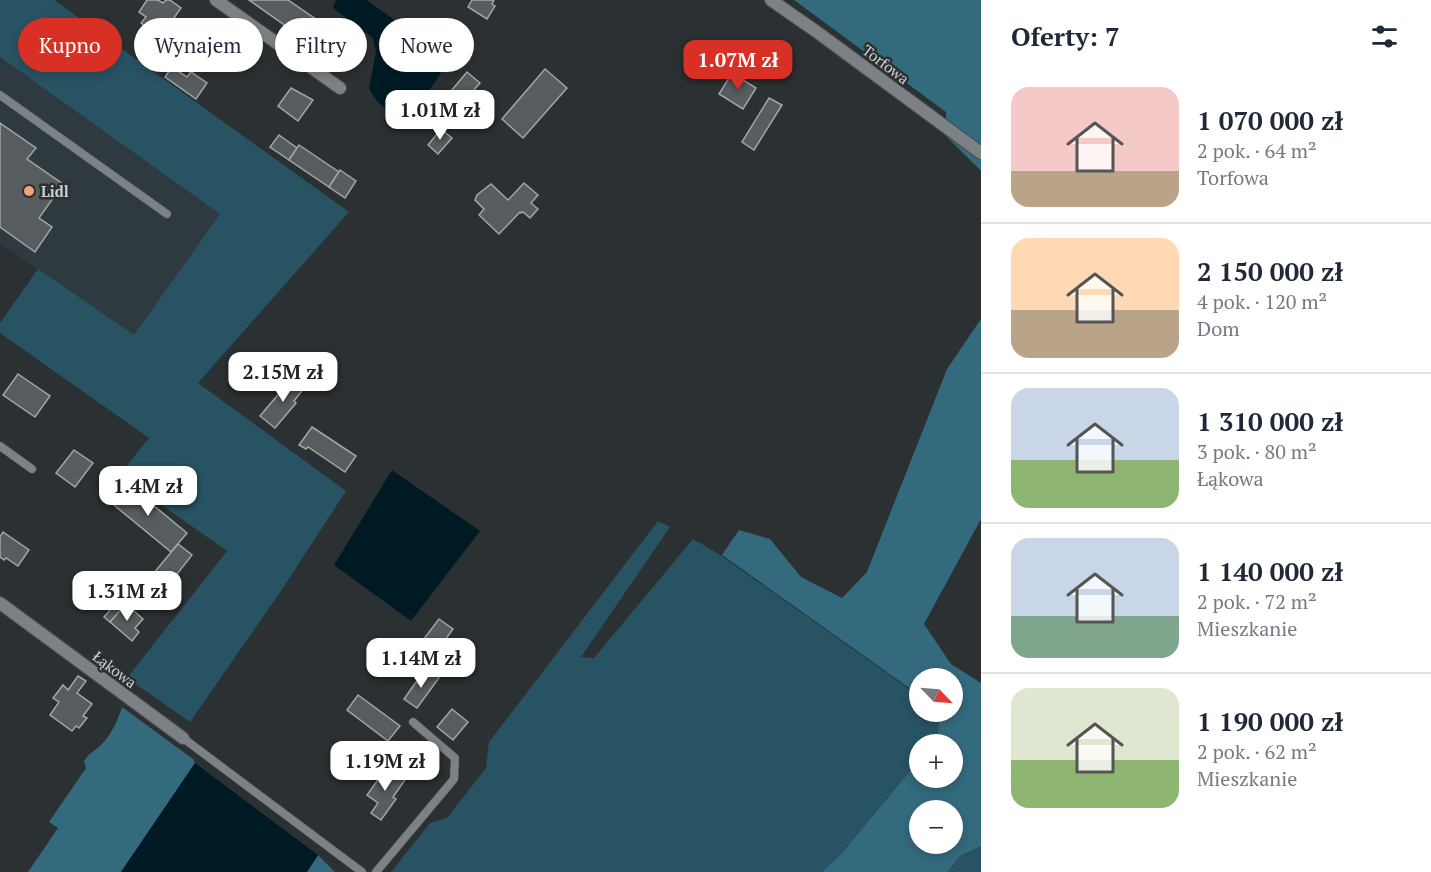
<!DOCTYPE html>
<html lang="pl">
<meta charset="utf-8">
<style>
:root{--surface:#fff;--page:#f2f2f3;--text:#1f2937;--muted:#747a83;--line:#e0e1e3;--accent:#d93025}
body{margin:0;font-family:"PT Serif",serif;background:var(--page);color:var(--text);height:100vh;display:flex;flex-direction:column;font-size:22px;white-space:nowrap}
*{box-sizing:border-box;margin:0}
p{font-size:20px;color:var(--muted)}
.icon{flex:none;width:33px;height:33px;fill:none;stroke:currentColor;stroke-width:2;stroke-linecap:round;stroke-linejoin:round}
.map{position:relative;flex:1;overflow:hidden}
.panel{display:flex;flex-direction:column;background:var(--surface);width:450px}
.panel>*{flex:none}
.banner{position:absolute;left:18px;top:18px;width:570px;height:54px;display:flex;gap:12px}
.needle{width:39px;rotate:115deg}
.buttons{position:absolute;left:909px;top:668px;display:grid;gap:12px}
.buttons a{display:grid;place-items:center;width:54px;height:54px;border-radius:50%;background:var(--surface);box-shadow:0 3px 9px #0003;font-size:30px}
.price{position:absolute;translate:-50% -51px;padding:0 14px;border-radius:12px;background:#fff;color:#222;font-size:20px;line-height:39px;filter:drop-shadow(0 2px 3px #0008)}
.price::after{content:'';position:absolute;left:50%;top:36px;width:18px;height:14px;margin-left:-9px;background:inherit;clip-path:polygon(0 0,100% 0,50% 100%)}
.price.on{background:var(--accent);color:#fff}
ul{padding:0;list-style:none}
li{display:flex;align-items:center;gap:18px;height:150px;padding:0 30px}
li+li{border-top:2px solid var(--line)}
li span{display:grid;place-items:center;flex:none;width:168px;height:120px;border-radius:18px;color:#555}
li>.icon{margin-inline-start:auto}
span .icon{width:72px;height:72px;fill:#fffc;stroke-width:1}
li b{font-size:26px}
h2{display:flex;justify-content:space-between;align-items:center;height:72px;padding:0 30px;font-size:26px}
.tag{padding:0 21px;border-radius:27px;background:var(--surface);box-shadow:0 3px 9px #0003;font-size:21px;line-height:54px}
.tag.on{background:var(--accent);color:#fff}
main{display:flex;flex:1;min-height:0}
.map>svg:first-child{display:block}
</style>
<main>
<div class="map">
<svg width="981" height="872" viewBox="0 0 981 872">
<rect width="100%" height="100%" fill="#2b3032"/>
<path fill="#2e3a3f" d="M0 57 221 214 134 336 0 243Z"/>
<g fill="#285363">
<path d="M0 0H54L349 212 198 383 346 491 283 588 190 722 127 678 227 551 119 475 149 438 0 333V323L38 269 134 335 220 214 0 57Z"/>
<path d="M658 521 670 527 581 657 594 658 693 539 719 554 919 696 920 711H942L937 739 933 744H920L919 760 841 854 822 872H391L430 823 447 818 486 768 489 742Z"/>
<path d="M981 846V872H948L960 856Z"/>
</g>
<g fill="#336a7d" fill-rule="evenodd">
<path d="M794 0H981V171L946 136V112Z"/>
<path d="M981 319V519L924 624 951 664 981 683V846L960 856 948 872H822L841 854 919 760 920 777H952V744H933L937 739 941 711H952V678H920L919 695 722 555 739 530 770 539 801 577 842 598 867 572 947 369ZM920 810H952V843H920Z"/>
<path d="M122 707 193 759 195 763 121 872H28L58 828 49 822 86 768 84 761C90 752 95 751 101 745 111 735 118 720 122 707Z"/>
<path d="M318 855 335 872H307Z"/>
</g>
<g fill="#001a24">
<path d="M336 0H367L434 49 444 60C444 80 409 117 388 109 379 106 373 96 369 88L376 52 373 38 333 8Z"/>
<path d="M392 470 480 531 411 621 334 565Z"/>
<path d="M195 763 318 855 307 872H121Z"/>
</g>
<g fill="#575d5f" stroke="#a0a6a9" stroke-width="1.5">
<path d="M147 0H158L163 3 166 0H170L181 8 164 32 159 29 157 32 154 29 153 31 141 23 146 17 139 12Z"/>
<path d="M249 0H288L320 22 307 41Z"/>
<path d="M472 0H494L492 4 495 6 487 19 468 7Z"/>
<path d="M326 21 334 30 336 28 344 33 342 36 353 44 356 40 365 46 353 63 331 48 334 43 319 32Z"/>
<path d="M205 22 225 37 218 47 227 53 218 65 186 43 194 31 197 33Z"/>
<path d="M176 61 182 66 178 71 187 77 191 72 207 83 196 99 165 77Z"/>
<path d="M545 69 567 88 523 138 502 119Z"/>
<path d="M467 72 480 83 458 108 446 97Z"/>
<path d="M732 73 756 88 743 109 719 94Z"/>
<path d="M291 88 313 100 298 121 278 106Z"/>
<path d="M769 98 782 105 754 150 742 142Z"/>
<path d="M0 123 36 148 27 159 63 184 39 218 52 227 35 252 0 227Z"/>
<path d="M441 129 452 138 438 154 428 145Z"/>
<path d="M279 135 297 148 289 160 270 147Z"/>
<path d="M299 145 339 172 329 187 289 160Z"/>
<path d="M340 170 356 181 345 198 329 187Z"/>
<path d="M524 183 538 195 531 203 538 209 530 218 523 212 521 213 520 212 499 234 479 215 484 209 475 200 477 195 491 184 508 200Z"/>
<path d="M18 374 50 396 35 417 3 395Z"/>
<path d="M293 377 305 387 294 401 296 403 275 428 260 416Z"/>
<path d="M312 427 356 456 345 472 308 447 306 449 299 445Z"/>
<path d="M74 450 93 463 75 487 56 473Z"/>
<path d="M125 482 187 533 171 552 109 501Z"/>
<path d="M3 532 29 550 18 566 6 558 4 560 0 557V537Z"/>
<path d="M178 544 192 555 163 592 148 580Z"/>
<path d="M120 599 126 604 110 622 104 617Z"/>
<path d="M126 604 143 619 135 628 139 632 132 641 110 622Z"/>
<path d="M439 619 453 629 437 651 423 640Z"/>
<path d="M429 670 439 678 417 708 404 699 416 682 419 684Z"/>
<path d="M78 676 86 681 77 693 92 704 83 716 87 718 79 728 76 726 72 731 50 715 59 702 53 698 63 685 68 690Z"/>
<path d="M358 695 400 726 388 741 347 710Z"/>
<path d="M452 709 468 722 453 740 437 727Z"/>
<path d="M387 767 405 780 393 797 396 799 381 820 371 813 378 803 367 795Z"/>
</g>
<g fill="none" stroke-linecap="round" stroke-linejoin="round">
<g stroke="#474c4e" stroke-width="9">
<g id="lane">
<path d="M0 95 167 214"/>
<path d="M0 446 32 469"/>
<path d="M183 738 362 872"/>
<path d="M376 872 454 779 455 758 413 722"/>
</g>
</g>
<g stroke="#474c4e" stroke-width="14">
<g id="street">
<path d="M216 0 340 88"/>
<path d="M771 0 817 32 981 153"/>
<path d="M0 603 183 738"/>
</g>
</g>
<use href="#lane" stroke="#7b8184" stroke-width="8"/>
<use href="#street" stroke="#7b8184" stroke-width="12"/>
</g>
<circle fill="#f1a17d" stroke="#2b3032" stroke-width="2" cx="29" cy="191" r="6"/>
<g text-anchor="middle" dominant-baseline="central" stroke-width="5" stroke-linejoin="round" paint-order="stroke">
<g font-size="15" fill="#ced2d3" stroke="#2b3032">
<text transform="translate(886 64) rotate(37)">Torfowa</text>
<text transform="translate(115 669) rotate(37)">Łąkowa</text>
</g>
<g font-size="15" font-weight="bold" fill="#ced2d3" stroke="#2b3032" text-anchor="start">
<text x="41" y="191">Lidl</text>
</g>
</g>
</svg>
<div class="buttons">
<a><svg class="needle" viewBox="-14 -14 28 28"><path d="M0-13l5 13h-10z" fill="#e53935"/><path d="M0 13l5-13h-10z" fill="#747a83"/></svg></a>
<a>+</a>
<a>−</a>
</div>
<b class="price on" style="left:738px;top:91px">1.07M zł</b>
<b class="price" style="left:440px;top:141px">1.01M zł</b>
<b class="price" style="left:283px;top:403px">2.15M zł</b>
<b class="price" style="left:148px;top:517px">1.4M zł</b>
<b class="price" style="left:127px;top:622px">1.31M zł</b>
<b class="price" style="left:421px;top:689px">1.14M zł</b>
<b class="price" style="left:385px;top:792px">1.19M zł</b>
<div class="banner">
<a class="tag on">Kupno</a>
<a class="tag">Wynajem</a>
<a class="tag">Filtry</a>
<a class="tag">Nowe</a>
</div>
</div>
<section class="panel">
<h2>Oferty: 7<svg class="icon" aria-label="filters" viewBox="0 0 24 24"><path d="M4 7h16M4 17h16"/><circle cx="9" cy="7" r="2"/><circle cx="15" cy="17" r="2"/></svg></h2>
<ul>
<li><span style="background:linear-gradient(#f6c9c9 70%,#b9a48a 0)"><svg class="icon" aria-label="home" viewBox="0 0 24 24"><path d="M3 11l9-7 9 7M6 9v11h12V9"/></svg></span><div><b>1 070 000 zł</b><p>2 pok. · 64 m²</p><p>Torfowa</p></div></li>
<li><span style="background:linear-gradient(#ffd9b3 60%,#b9a48a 0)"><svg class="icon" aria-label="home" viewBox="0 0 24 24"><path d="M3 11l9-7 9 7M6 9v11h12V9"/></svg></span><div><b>2 150 000 zł</b><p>4 pok. · 120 m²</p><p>Dom</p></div></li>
<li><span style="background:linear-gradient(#c9d6e8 60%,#8fb573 0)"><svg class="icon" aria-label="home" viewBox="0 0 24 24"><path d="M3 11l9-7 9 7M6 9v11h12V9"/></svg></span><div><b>1 310 000 zł</b><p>3 pok. · 80 m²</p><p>Łąkowa</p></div></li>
<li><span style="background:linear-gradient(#c9d6e8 65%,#7fa58c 0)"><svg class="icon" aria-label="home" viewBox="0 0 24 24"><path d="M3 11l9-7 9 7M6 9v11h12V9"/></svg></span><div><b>1 140 000 zł</b><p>2 pok. · 72 m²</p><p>Mieszkanie</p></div></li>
<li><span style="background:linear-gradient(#dfe7d0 60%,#8fb573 0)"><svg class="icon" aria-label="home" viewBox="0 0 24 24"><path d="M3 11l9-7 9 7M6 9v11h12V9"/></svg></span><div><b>1 190 000 zł</b><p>2 pok. · 62 m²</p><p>Mieszkanie</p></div></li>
</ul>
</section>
</main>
